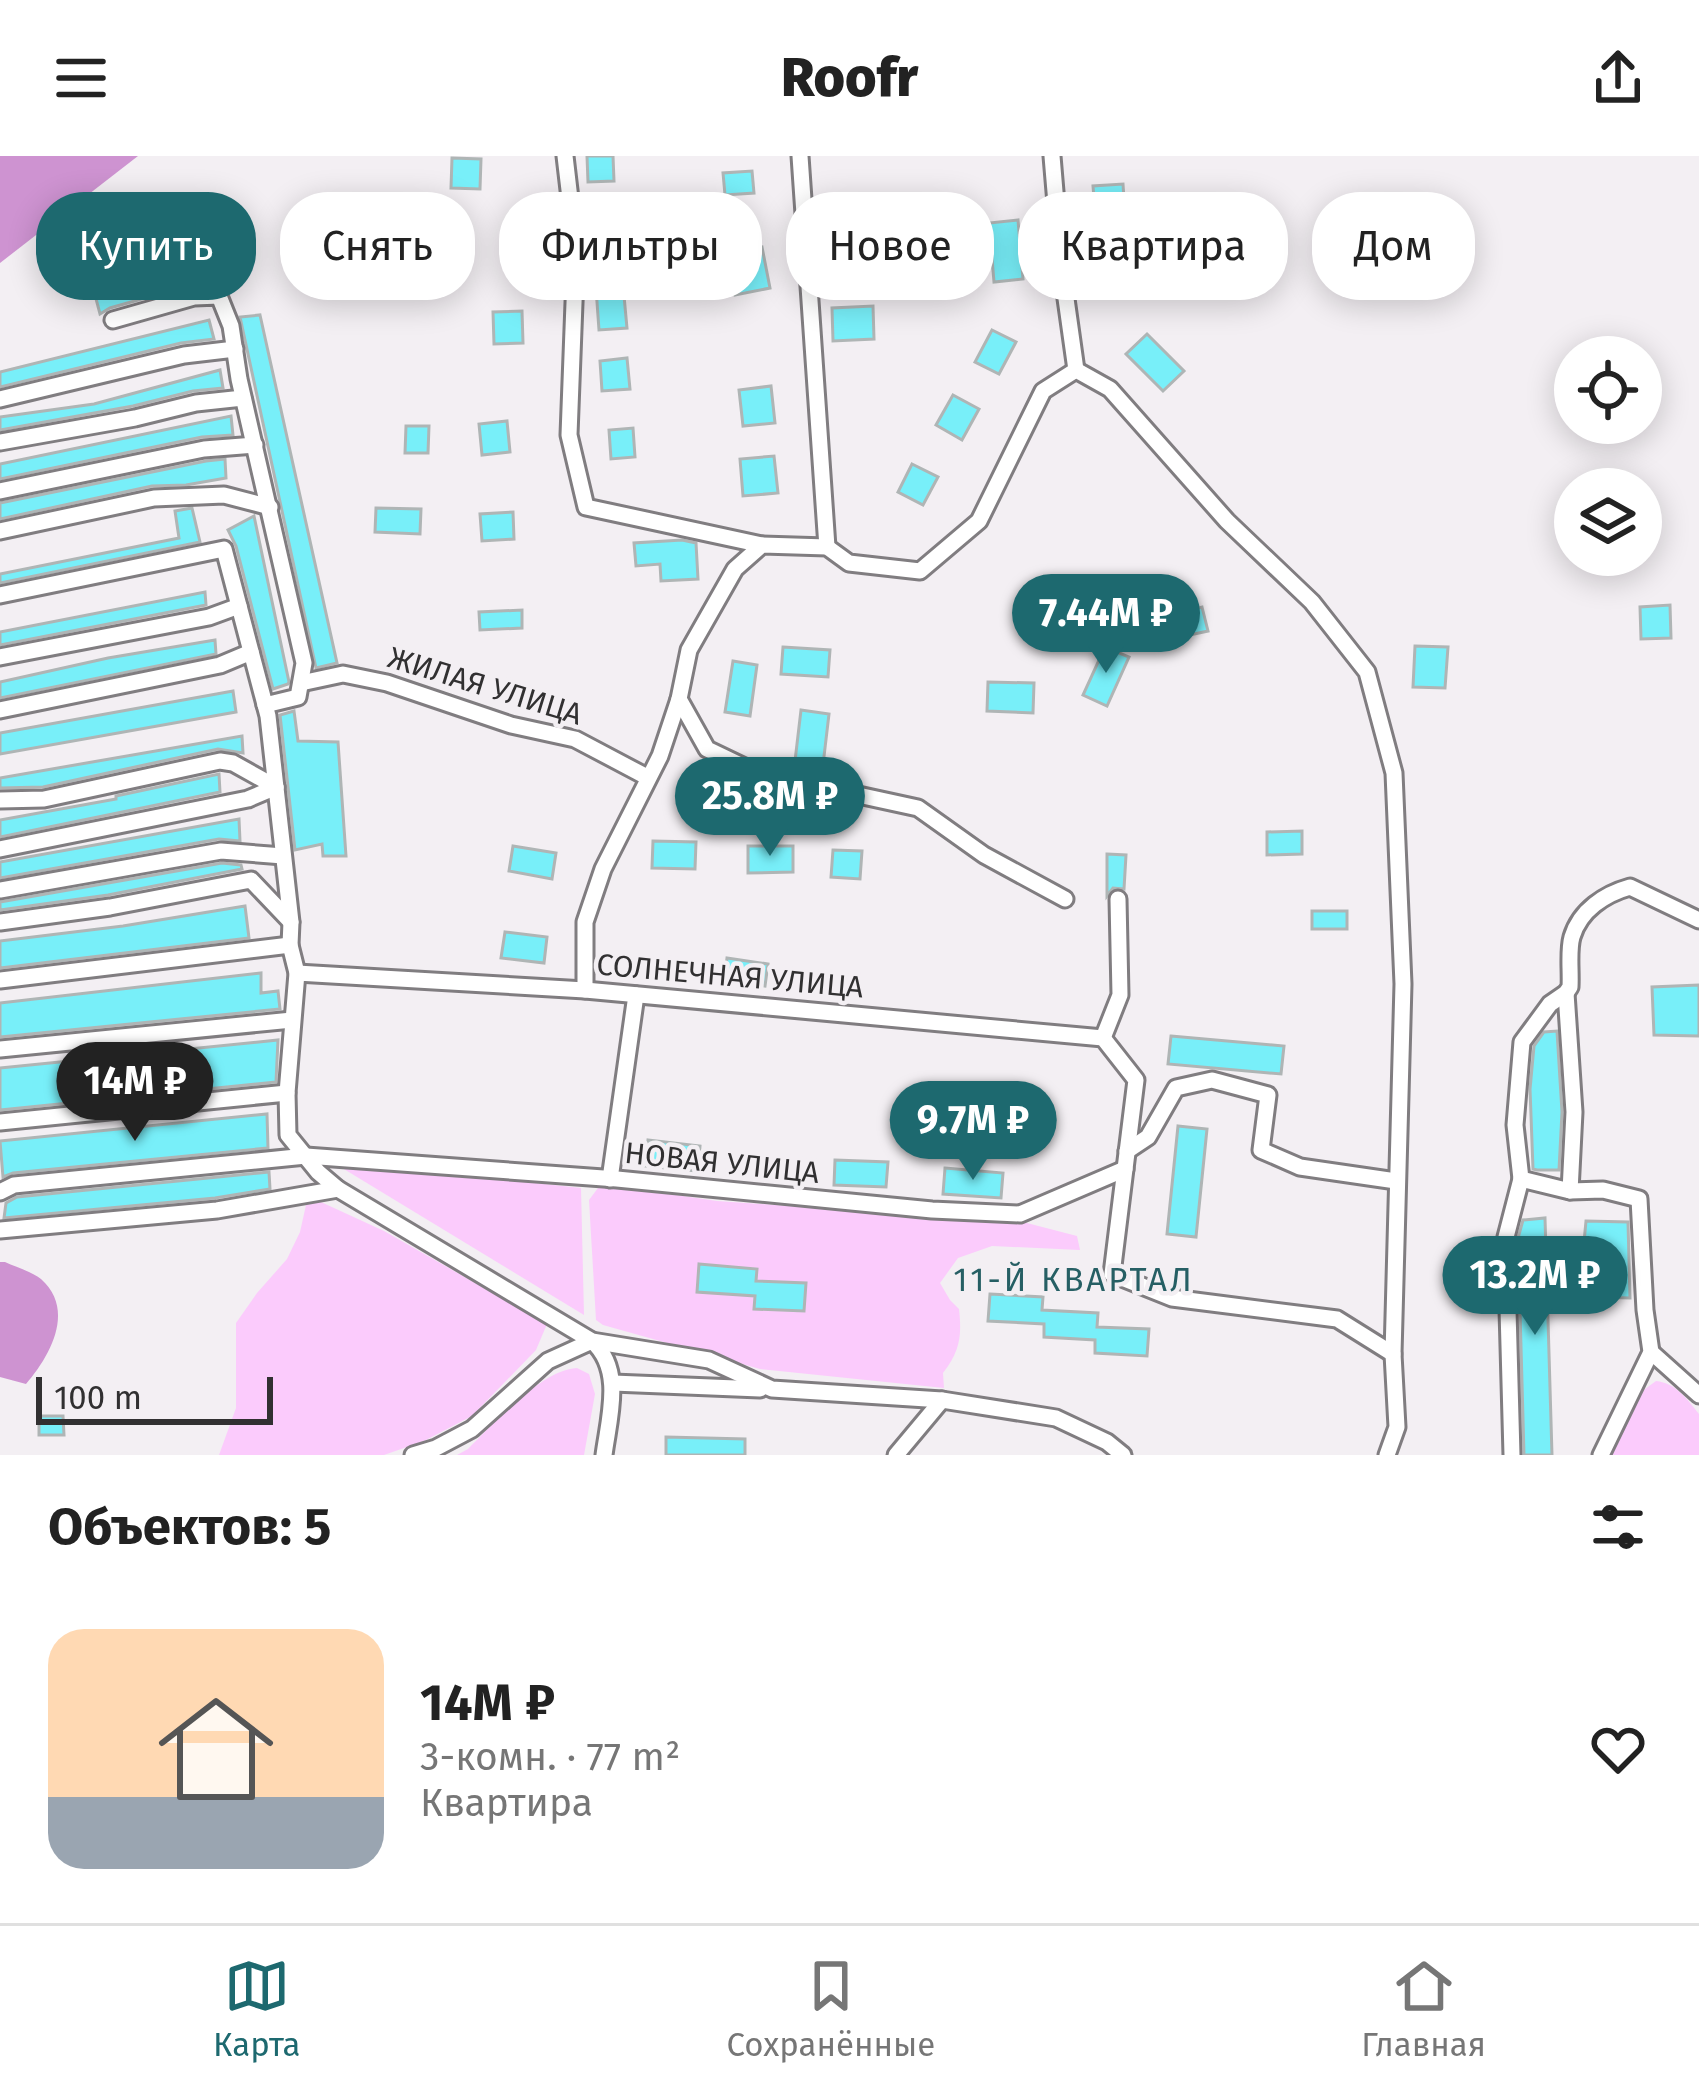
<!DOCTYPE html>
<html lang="ru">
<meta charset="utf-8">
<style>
:root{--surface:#fff;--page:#f6f6f6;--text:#222;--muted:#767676;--line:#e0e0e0;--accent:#1d696f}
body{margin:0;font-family:"Fira Sans",sans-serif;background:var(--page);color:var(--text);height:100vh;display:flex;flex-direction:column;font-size:45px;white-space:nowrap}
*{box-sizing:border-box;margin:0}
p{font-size:39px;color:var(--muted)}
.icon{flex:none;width:66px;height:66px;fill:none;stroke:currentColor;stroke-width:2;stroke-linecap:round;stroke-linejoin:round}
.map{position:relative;height:1299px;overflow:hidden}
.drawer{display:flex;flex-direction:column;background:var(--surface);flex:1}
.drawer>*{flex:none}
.banner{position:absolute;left:36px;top:36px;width:1629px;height:108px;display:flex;gap:24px}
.buttons{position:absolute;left:1554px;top:180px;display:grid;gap:24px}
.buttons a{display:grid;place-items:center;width:108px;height:108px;border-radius:50%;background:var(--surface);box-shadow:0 6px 30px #0003;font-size:60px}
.scale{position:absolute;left:36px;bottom:30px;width:237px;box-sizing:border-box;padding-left:12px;border:6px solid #313031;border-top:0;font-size:33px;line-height:42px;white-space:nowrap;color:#313031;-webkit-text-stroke:9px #f3eff3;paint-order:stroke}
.price{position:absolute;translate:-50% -102px;padding:0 27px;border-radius:42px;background:var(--accent);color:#fff;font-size:39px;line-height:78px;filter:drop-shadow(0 3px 6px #0008)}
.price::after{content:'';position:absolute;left:50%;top:72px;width:36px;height:27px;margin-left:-18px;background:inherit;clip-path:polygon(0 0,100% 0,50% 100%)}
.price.current{background:#222;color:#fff}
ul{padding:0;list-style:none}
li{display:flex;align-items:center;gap:36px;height:300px;padding:0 48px}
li+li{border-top:3px solid var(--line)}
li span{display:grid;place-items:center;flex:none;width:336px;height:240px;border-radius:36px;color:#555}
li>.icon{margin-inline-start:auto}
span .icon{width:144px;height:144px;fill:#fffc;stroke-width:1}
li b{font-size:51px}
h2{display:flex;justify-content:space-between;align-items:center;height:144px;padding:0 48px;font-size:51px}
.tag{padding:0 42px;border-radius:48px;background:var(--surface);box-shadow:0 6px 30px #0003;font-size:42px;line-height:108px}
.tag.current{background:var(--accent);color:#fff}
header{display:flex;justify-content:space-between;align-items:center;height:156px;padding:0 48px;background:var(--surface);font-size:54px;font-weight:800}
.menu{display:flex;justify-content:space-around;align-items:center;height:168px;border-top:3px solid var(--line);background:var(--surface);font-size:33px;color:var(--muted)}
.menu a{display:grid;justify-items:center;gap:6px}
.menu .current{color:var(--accent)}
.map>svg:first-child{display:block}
</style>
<header><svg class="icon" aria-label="menu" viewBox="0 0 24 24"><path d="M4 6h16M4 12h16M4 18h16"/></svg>Roofr<svg class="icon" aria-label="share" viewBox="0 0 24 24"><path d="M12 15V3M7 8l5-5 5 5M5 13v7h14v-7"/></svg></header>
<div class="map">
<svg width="1699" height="1299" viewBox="0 0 1699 1299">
<rect width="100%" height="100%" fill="#f3eff3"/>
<g fill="#fbcbfc">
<path d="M329 1004 581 1032 584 1159Z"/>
<path d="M601 1028 717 1045 1023 1066 1077 1080 1080 1094 992 1090 958 1102 940 1127 950 1144 959 1153C962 1180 960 1195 943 1217L944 1232 760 1213 603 1169 596 1164 589 1044Z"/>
<path d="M308 1040 384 1075 547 1168 536 1194 472 1260 424 1285 384 1299H219L236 1252V1167L257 1137 287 1103 300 1076Z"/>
<path d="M577 1212 589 1218 595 1238 584 1299H457L468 1293C494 1267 541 1214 577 1212Z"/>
<path d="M1656 1225C1676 1227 1687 1243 1699 1258V1299H1611L1641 1236Z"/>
</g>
<g fill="#ce93d1">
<path d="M0 0H138L0 107Z"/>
<path d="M0 1106H5C16 1111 32 1116 41 1123 76 1154 50 1200 26 1228L0 1221Z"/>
</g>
<g fill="#78eff9" stroke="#afb5b5" stroke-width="3">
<path d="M587 0H613L614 25 588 26Z"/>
<path d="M452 2 481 3 480 33 451 32Z"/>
<path d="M752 15 754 37 725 39 723 17Z"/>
<path d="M1123 28 1127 91 1098 93 1093 30Z"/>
<path d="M620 60 622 97 595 98 593 62Z"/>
<path d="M1018 64 1023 123 994 126 989 67Z"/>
<path d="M762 91 770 132 735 139 727 98Z"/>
<path d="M222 102 227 124 191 129 110 152 100 158 95 139Z"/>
<path d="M623 129 627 172 599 174 596 132Z"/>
<path d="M873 150 874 183 833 185 832 152Z"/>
<path d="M522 155 523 187 494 188 493 156Z"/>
<path d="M260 159 337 507 316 512 240 161Z"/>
<path d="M209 164 214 183 181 187 0 231V216Z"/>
<path d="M992 174 1016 186 999 218 975 206Z"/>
<path d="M1147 178 1184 215 1163 235 1126 198Z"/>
<path d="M627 202 630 233 602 235 600 205Z"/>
<path d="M220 214 223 232 193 235 133 250 0 274V261L94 248Z"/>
<path d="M771 230 775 267 743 270 739 234Z"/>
<path d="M953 239 979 253 962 284 936 269Z"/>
<path d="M231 260 233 279 202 281 0 323V308Z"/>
<path d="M507 265 510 296 482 299 479 268Z"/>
<path d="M406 270H429L428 297H405Z"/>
<path d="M633 272 635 301 611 303 609 274Z"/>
<path d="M774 300 778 337 743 340 740 303Z"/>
<path d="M225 303 226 322 186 329 152 330 0 363V347L206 305Z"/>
<path d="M912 308 938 321 923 349 898 336Z"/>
<path d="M192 352 200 386 0 427V418L179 382 175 355Z"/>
<path d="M376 352 421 353 420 378 375 376Z"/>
<path d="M513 356 514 383 482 385 480 358Z"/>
<path d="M254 360 289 526 288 528 273 533 236 390 228 374Z"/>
<path d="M682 384 696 387 698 423 661 425 660 408 636 410 634 387Z"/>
<path d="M205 436 206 449 0 489V476Z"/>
<path d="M1670 449 1671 482 1641 483 1640 451Z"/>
<path d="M1202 451 1208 475 1185 480 1179 457Z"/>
<path d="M522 454V472L480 474 479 456Z"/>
<path d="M215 484 216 498 0 542V526L108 502Z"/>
<path d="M1415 490 1448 491 1445 532 1413 531Z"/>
<path d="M783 491 830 494 828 521 781 518Z"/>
<path d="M1105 491 1129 501 1107 550 1083 539Z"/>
<path d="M733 505 757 509 750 560 725 556Z"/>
<path d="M988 526 1034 527 1033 557 987 555Z"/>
<path d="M233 535 236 556 0 598V577Z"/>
<path d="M801 554 829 558 823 609 795 605Z"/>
<path d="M294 555 298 585 338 586 346 700H323L322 688 295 694 280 559Z"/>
<path d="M242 580 243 597 218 593 43 631 0 632V622Z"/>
<path d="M219 618 220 636 0 681V664L116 643V640Z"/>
<path d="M239 663 240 685 219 683 0 722V706Z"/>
<path d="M1302 675V698L1267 699V676Z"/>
<path d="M653 685 696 686 695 713 652 712Z"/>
<path d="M513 690 556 697 552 723 509 715Z"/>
<path d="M748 690H793V716L748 717Z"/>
<path d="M833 694 862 695 860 723 831 721Z"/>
<path d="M1107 698 1126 699 1124 733 1113 732 1107 740Z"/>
<path d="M222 707 241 709 242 713 108 739 0 754V746Z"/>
<path d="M245 750 249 782 0 812V785L123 770Z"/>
<rect x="1312" y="755" width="35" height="18"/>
<path d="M505 776 547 781 544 807 501 802Z"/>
<path d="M727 802 768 808 765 830 724 825Z"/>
<path d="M261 817V837L278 835 280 853 0 881V847Z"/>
<path d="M1699 829V880L1654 879 1652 831Z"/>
<path d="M1557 875 1562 956 1559 1014H1537L1533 1013 1530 933 1534 890 1544 876Z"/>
<path d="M1171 880 1284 890 1281 918 1168 908Z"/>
<path d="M278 884 276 926 0 954V912Z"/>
<path d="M267 958 268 992 13 1017 3 1021 0 985Z"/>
<path d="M1178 970 1207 973 1196 1081 1167 1078Z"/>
<path d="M648 984 700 990 698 1015 645 1010Z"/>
<path d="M835 1004 888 1006 886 1031 834 1029Z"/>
<path d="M945 1012 1003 1017 1001 1042 943 1038Z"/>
<path d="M269 1016 270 1033 215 1042 4 1062 6 1047 17 1041Z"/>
<path d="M1545 1062 1552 1299H1524L1518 1082 1523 1064Z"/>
<path d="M1586 1065 1628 1066 1630 1142 1592 1141V1085L1584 1086Z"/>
<path d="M699 1108 757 1113 756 1125 806 1127 804 1155 754 1153 755 1140 697 1136Z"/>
<path d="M990 1138 1043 1141 1042 1154 1098 1157 1097 1171 1149 1173 1147 1200 1095 1197V1184L1044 1181V1168L988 1165Z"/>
<path d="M39 1260H63L64 1279H39Z"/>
<path d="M666 1281 745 1283V1299H666Z"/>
</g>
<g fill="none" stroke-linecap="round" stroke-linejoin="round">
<g stroke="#807d80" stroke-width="21">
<g id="minor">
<path d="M565 0 576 94 569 279 586 351 762 389"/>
<path d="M800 0 827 391"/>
<path d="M1052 0 1061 107 1076 214"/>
<path d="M113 164 194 141 219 140 231 170 239 223 304 507 298 541 265 549"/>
<path d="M0 243 184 199 235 193"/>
<path d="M0 286 135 262 196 247 243 242"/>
<path d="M0 335 204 293 255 289"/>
<path d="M0 375 154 342 224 339 270 351"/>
<path d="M0 439 224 393 268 560 291 766 290 789 297 817 287 937 288 979 318 1016 338 1033 592 1185 709 1204 772 1233 942 1244 1056 1262 1107 1286 1123 1299"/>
<path d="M0 501 209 461 239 450"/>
<path d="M301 527 343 518 387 527 511 569 575 583 647 621"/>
<path d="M679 543 707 593 757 617 918 652 984 699 1065 743"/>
<path d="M0 554 220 509 251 496"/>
<path d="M0 644 44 643 220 605 233 607 276 631"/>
<path d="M0 693 248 643 276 631"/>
<path d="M0 734 221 695 283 700"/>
<path d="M0 766 110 751 251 724 291 766"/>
<path d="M297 817 585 834 1103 882 1136 924 1112 1118 1172 1142 1337 1163 1393 1198"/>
<path d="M0 824 290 789"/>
<path d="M585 834V766L603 713 660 600 679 543 689 494 735 413 762 389 827 391 849 407 920 415 979 365 1043 235 1076 214 1110 233 1227 365 1312 446 1367 516 1394 617 1403 828 1393 1198 1397 1271 1387 1299"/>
<path d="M1566 837 1574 956 1570 1035"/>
<path d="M1103 882 1120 839 1118 743"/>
<path d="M0 893 292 864"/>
<path d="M0 966 287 937"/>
<path d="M1127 995 1148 981 1176 932 1212 924 1268 939 1261 994 1300 1011 1396 1025"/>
<path d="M610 1023 636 839"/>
<path d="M0 1036 14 1029 306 1000 617 1023 932 1054 1020 1058 1125 1013"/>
<path d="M0 1074 217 1054 338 1033"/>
<path d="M1651 1196 1699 1239"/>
<path d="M613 1227 760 1233"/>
<path d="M413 1299 436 1292 472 1273 548 1205 592 1185C624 1214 609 1261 604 1299"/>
<path d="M896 1299 942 1244"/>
<path d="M1512 1299 1506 1081 1521 1023"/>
<path d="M1601 1299 1651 1196 1645 1154 1639 1043 1603 1034 1570 1035 1521 1023 1515 969 1522 886 1550 848 1566 837 1570 831C1571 815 1568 795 1572 781 1580 754 1605 738 1630 731L1699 764"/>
</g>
</g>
<use href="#minor" stroke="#fff" stroke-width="15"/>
</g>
<g text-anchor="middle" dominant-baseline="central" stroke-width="9" stroke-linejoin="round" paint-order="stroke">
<g font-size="30" fill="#313031" stroke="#f3eff3">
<text transform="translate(485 530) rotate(17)">ЖИЛАЯ УЛИЦА</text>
<text transform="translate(730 820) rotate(5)">СОЛНЕЧНАЯ УЛИЦА</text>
<text transform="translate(722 1007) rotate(6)">НОВАЯ УЛИЦА</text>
</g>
<g font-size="33" letter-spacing="3" fill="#265f64" stroke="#f3eff3">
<text x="1074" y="1124">11-Й КВАРТАЛ</text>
</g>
</g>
</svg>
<div class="buttons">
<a><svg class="icon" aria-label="locate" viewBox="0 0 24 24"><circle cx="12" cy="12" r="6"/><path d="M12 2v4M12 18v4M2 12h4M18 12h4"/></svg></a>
<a><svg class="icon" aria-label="layers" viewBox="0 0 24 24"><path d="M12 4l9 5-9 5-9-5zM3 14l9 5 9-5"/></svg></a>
</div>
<div class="scale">100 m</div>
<b class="price" style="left:1106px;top:520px">7.44M ₽</b>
<b class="price" style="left:770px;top:703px">25.8M ₽</b>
<b class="price current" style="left:135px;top:988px">14M ₽</b>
<b class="price" style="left:973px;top:1027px">9.7M ₽</b>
<b class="price" style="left:1535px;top:1182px">13.2M ₽</b>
<div class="banner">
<a class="tag current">Купить</a>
<a class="tag">Снять</a>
<a class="tag">Фильтры</a>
<a class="tag">Новое</a>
<a class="tag">Квартира</a>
<a class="tag">Дом</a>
</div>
</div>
<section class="drawer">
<h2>Объектов: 5<svg class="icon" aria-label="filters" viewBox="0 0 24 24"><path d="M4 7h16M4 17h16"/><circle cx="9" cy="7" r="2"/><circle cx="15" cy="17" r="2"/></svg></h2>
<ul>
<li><span style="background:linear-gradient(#ffd9b3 70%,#9aa5b1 0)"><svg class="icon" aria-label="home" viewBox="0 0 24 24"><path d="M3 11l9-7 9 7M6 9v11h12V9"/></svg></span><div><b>14M ₽</b><p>3-комн. · 77 m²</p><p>Квартира</p></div><svg class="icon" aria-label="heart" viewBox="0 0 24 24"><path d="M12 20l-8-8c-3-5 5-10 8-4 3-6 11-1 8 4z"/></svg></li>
</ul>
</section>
<nav class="menu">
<a class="current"><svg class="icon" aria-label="map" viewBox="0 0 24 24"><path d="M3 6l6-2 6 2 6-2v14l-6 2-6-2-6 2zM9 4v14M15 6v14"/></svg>Карта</a>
<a><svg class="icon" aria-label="saved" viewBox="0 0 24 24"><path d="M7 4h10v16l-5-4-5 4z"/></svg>Сохранённые</a>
<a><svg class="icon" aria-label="home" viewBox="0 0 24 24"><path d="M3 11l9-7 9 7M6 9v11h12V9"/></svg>Главная</a>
</nav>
